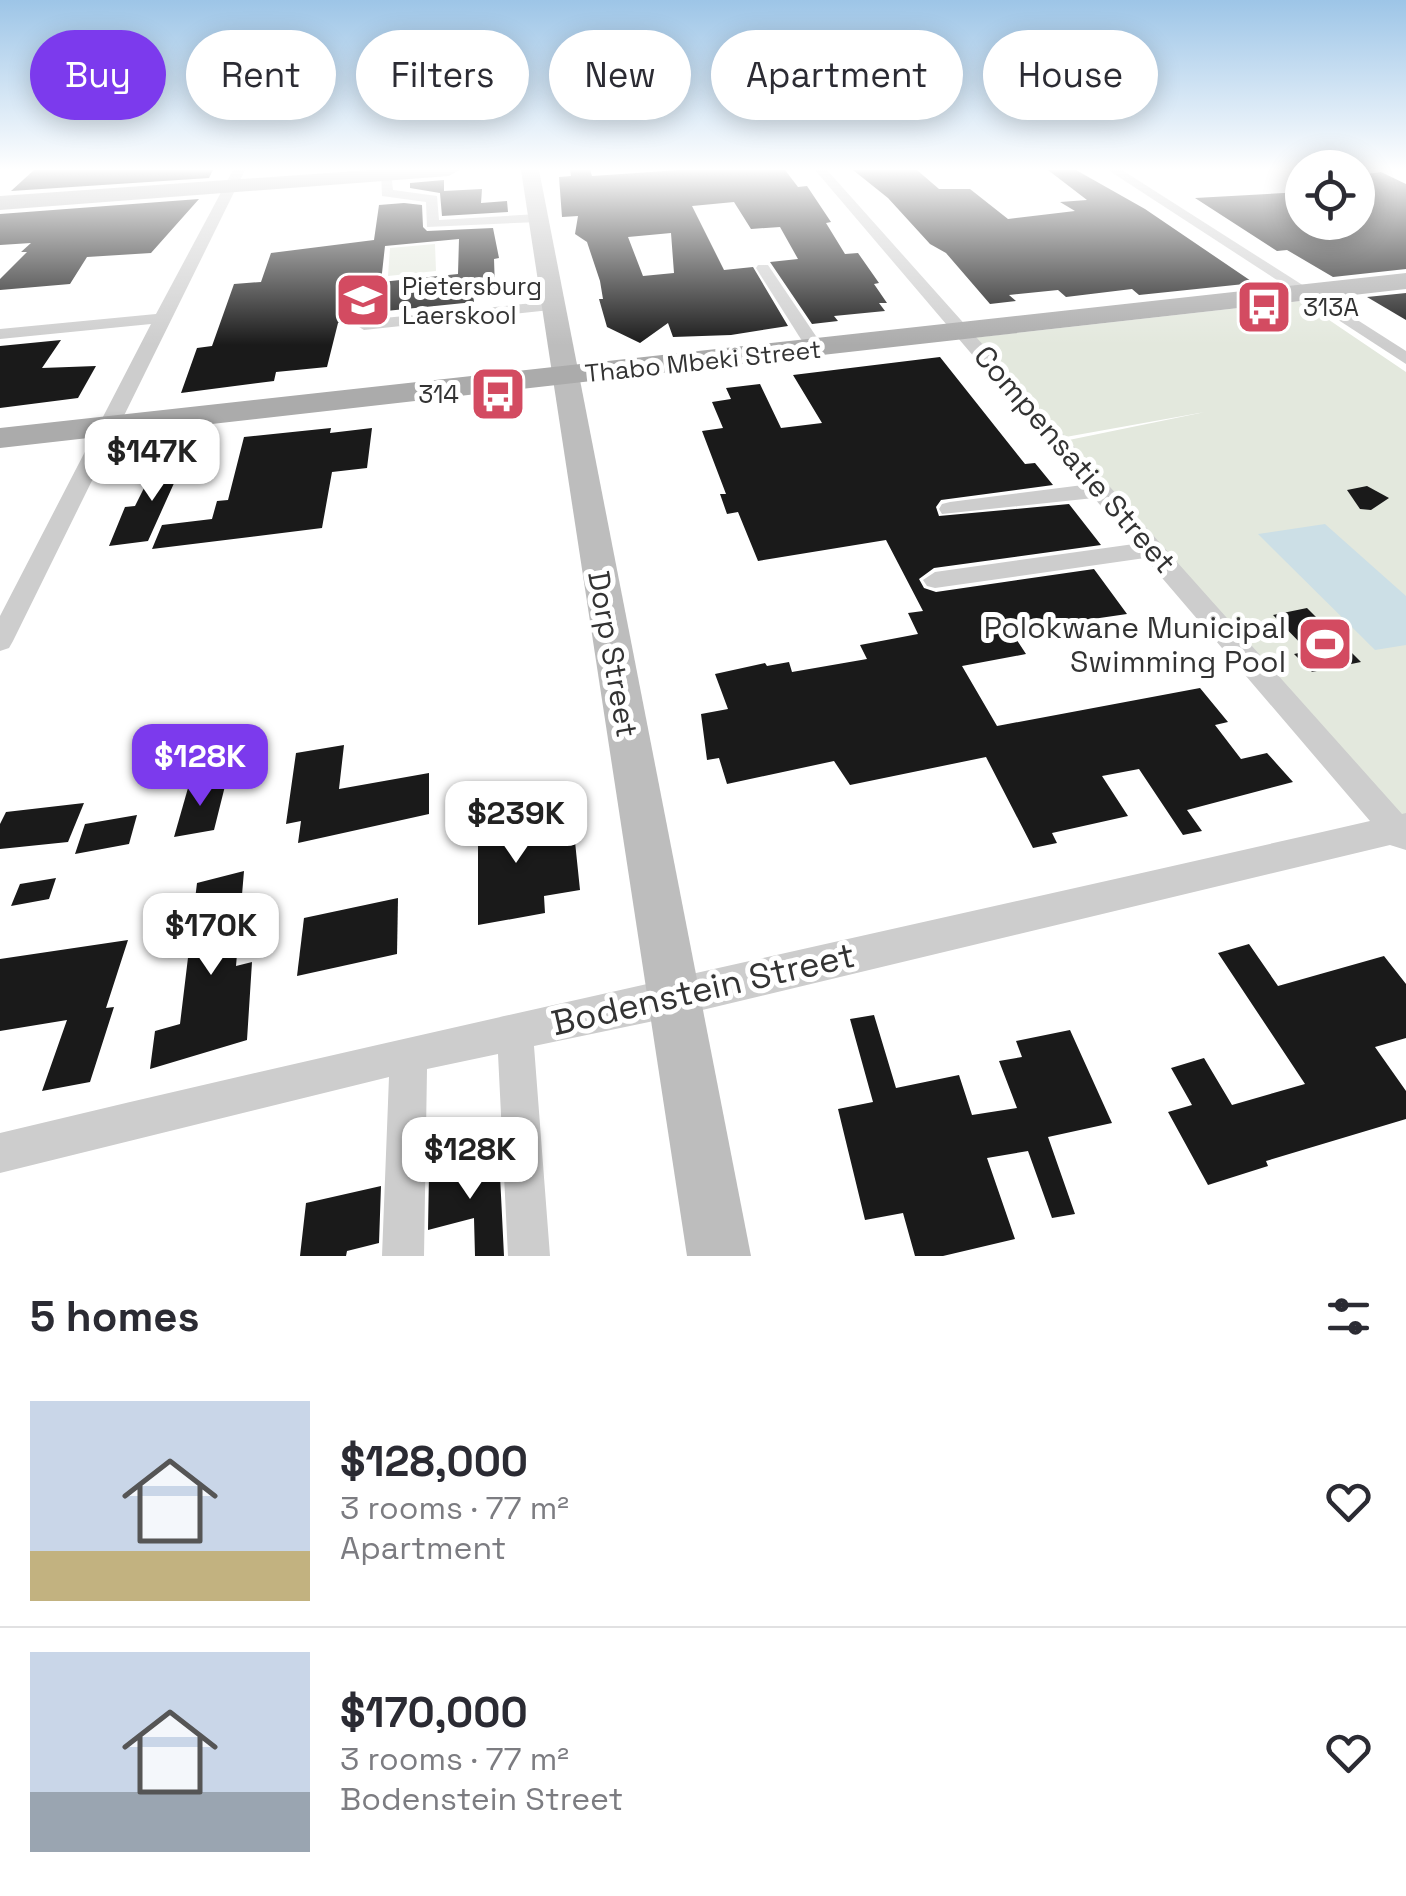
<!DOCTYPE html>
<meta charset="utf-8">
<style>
:root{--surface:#fff;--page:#f2f2f3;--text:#2b2b33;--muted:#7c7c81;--line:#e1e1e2;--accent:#7c3aed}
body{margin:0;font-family:"Space Grotesk",sans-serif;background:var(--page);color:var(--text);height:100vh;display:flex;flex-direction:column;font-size:38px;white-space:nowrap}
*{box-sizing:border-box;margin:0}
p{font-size:32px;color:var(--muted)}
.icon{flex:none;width:55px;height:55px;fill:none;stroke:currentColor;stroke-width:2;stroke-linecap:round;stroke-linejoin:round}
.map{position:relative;height:1256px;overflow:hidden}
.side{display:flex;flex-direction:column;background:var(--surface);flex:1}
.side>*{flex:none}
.guide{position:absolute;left:30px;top:30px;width:1348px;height:90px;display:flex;gap:20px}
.tools{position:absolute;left:1285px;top:150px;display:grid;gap:20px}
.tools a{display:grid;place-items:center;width:90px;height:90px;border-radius:50%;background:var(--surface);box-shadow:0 5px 25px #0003;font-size:50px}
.price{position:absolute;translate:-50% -85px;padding:0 22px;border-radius:20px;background:#fff;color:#222;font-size:32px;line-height:65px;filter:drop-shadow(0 2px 5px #0008)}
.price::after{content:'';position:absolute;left:50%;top:60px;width:30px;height:22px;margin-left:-15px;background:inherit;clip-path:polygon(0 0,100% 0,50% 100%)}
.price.selected{background:var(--accent);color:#fff}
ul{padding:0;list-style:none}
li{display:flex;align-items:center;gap:30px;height:250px;padding:0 30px}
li+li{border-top:2px solid var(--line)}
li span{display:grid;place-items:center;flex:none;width:280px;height:200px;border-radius:0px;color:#555}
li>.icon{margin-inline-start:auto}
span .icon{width:120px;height:120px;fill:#fffc;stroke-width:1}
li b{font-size:42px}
h2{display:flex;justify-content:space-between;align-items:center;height:120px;padding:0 30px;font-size:42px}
.pill{padding:0 35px;border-radius:45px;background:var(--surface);box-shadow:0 5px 25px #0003;font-size:35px;line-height:90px}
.pill.selected{background:var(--accent);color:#fff}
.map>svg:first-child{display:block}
</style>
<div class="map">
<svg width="1406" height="1256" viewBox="0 0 1406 1256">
<rect width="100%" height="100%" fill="#fff"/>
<g fill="#e3e8dd">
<path d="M435 244 436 271 388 276 390 248Z"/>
<path d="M1301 301 1406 372V821L1064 441 1205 412 1060 438 972 338Z"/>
</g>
<path fill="#ccdfe6" d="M1325 524 1406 596V645L1375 650 1258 534Z"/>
<g fill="#1a1a1a" fill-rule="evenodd">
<path d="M34 170H213L209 178 11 191Z"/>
<path d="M570 170H590L592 176 680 170H785L798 187 807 186 831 222 826 223 845 254 858 253 879 283 874 284 887 303H879L885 311 834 316 838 321 812 324 770 262 798 259 780 227 751 229 734 202 692 206 724 270 753 267 788 326 731 335 673 337 668 323 640 343 607 327 599 299H603L600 281 587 242 575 234 578 216 562 217 559 177 571 176ZM671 233 674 273 643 276 628 237Z"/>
<path d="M853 170H917L939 189H970L1008 219 1075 211 1060 202 1087 200 1048 170H1076L1145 209 1254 283 1139 295 1132 289 1066 297 1058 290 1009 295 1016 301 990 304 946 253 930 244 888 198Z"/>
<path d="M1381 172 1406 184V269L1333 277 1287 250 1277 251 1195 198 1302 192V222H1358V175Z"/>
<path d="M444 180V191L482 189 481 203 507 201 508 212 442 216 440 193 410 188V183Z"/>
<path d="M199 199 151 253 87 257 70 284 0 290V279L27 252H21L31 243 0 245V214Z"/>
<path d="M404 203 422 205 423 227 427 231 493 228 499 258 494 259 495 289 473 294 474 302 376 312 338 323 327 367 276 372 274 381 181 393 197 348 212 346 234 284 261 282 271 253 374 240 379 205ZM459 239 458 274 381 282 385 246Z"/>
<path d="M1406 293V320L1367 297Z"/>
<path d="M61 340 42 368 96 366 78 398 0 408V346Z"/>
<path d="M940 357 1025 464 1035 463 1053 485 941 500 936 507 939 516 1069 504 1101 545 934 568 919 579 924 588 936 592 1094 569 1127 614 1011 631 1026 654 962 666 997 726 1200 688 1228 722 1215 725 1241 759 1267 753 1293 782 1187 810 1202 831 1183 835 1139 769 1102 776 1128 816 1052 833 1057 843 1033 848 986 757 850 785 834 761 727 784 719 758 707 760 701 714 728 709 715 674 765 663 767 666 789 662 792 672 867 659 860 645 918 634 908 613 923 611 886 540 758 561 738 512 727 514 720 494H726L702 431 723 428 712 402 731 399 726 388 760 384 781 428 822 423 793 375Z"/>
<path d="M331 428 330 433 372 428 367 468 332 472 322 528 152 549 162 525 212 519 217 501 228 500 244 437Z"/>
<path d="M199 455 194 482 175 484V481L148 541 109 546 125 507 135 506 150 476 175 473 176 459Z"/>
<path d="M1367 486 1389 498 1371 510 1360 509 1347 490Z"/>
<path d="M1307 608 1361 662 1312 672 1294 654 1308 651 1273 615Z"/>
<path d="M344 745 339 789 429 773V814L298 843 301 821 286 824 296 753Z"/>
<path d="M226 782 214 830 174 837 188 788Z"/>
<path d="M502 799 496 846 574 832 580 890 544 896 545 913 478 925V839L457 840 463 801Z"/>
<path d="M84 803 68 842 0 849V824L6 812Z"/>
<path d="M137 815 129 844 75 854 85 824Z"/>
<path d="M244 871 236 966 252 962 247 1040 150 1069 155 1031 180 1024 197 883Z"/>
<path d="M56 878 49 899 11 906 20 884Z"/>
<path d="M398 898 397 954 297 976 304 918Z"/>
<path d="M128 940 106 1008 114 1007 90 1082 42 1091 67 1020 0 1031V959Z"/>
<path d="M1249 944 1278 986 1384 956 1406 984V1038L1375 1047 1406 1091V1119L1266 1161 1268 1166 1208 1185 1168 1112 1192 1105 1171 1068 1204 1058 1232 1105 1305 1084 1218 953Z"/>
<path d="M874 1015 896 1088 959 1075 972 1115 1017 1108 999 1061 1022 1057 1016 1041 1070 1030 1112 1123 1048 1137 1075 1214 1052 1218 1028 1151 987 1158 1015 1239 943 1256H915L903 1213 865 1220 838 1109 873 1102 850 1019Z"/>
<path d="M499 1155 504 1256H475L474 1218 428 1230 429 1173Z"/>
<path d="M381 1186 379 1243 347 1251 346 1256H300L306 1203Z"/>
</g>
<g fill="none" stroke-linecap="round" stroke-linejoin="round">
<g fill="#cdcdcd" fill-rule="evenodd">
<path d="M233 170H245L13 641 9 648 0 651V616L151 324 0 339V329L156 314Z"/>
<path d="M815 170H827L1402 814 1406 813V850L1390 845 673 1017 534 1046 550 1256H508L498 1054 427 1069 424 1256H382L389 1077 0 1173V1133C456 1024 913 926 1370 821L1145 558 935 588 927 586 923 580 935 572 1134 544 1094 498 942 514 939 509 942 504 950 502 1083 485Z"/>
<path d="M1108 170H1122L1406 351V364Z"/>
<path d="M381 171 391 174 393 190 437 196 439 220 538 214 545 218 538 222 427 227 426 202 382 196Z"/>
<path d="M758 265H768L824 348 821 352H809L756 268Z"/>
<path d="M554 301 562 306 560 309 364 330 356 325 364 320Z"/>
</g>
<path fill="#bdbdbd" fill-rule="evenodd" d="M521 170H539L751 1256H687Z"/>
<g fill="#ababab" fill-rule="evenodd">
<path d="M370 170H459L449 176 0 210V196Z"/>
<path d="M1406 273V289L0 448V428Z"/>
</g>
</g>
<linearGradient id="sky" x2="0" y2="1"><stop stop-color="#9dc5e7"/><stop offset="0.49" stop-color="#fff"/><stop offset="1" stop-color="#fff" stop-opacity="0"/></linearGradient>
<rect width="1406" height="345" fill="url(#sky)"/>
<defs>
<g id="school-square" transform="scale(2.875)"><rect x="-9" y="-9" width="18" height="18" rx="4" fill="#d34b61" stroke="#fff"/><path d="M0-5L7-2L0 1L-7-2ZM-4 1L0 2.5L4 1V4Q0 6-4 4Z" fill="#fff"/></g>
<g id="bus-square" transform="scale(2.875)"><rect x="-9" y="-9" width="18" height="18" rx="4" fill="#d34b61" stroke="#fff"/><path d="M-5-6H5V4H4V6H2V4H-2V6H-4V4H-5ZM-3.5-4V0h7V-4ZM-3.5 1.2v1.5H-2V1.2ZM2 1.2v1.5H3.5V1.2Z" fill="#fff"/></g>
<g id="stadium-square" transform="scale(2.875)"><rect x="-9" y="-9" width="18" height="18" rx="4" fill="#d34b61" stroke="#fff"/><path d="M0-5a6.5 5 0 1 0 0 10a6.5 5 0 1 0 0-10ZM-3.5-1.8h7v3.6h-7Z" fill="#fff"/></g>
</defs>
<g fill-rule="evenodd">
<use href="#school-square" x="363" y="300"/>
<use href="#bus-square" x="1264" y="307"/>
<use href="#bus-square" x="498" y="394"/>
<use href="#stadium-square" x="1325" y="644"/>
</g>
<g text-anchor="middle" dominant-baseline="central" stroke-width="10" stroke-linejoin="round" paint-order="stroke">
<g font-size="25" fill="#333" stroke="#fff" text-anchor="start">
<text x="402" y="286">Pietersburg<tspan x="402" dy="29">Laerskool</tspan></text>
<text x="1303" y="307">313A</text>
<text x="459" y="394" text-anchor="end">314</text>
</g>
<g font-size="25" fill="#333" stroke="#fff">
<text transform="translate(703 361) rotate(-6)">Thabo Mbeki Street</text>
</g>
<g font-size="30" fill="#333" stroke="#fff">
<text transform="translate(1075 459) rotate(49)">Compensatie Street</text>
<text transform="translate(613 654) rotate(80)">Dorp Street</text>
</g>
<g font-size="30" fill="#333" stroke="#fff" text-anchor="end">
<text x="1286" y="627">Polokwane Municipal<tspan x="1286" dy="34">Swimming Pool</tspan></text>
</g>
<g font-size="35" fill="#333" stroke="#fff">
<text transform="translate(703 989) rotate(-13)">Bodenstein Street</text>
</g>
</g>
</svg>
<div class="tools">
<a><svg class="icon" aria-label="locate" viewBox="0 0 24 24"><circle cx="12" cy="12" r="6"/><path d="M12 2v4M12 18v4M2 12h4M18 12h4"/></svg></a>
</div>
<b class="price" style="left:152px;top:504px">$147K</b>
<b class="price selected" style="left:200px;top:809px">$128K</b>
<b class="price" style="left:516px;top:866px">$239K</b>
<b class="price" style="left:211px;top:978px">$170K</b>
<b class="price" style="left:470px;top:1202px">$128K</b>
<div class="guide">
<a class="pill selected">Buy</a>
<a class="pill">Rent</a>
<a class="pill">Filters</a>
<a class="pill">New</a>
<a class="pill">Apartment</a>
<a class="pill">House</a>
</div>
</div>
<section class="side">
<h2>5 homes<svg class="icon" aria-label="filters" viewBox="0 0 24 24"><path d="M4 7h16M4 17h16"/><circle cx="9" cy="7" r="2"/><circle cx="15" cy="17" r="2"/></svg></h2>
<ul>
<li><span style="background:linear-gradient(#c9d6e8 75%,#c2b280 0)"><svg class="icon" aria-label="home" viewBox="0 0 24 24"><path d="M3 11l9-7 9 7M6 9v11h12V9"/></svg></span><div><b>$128,000</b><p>3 rooms · 77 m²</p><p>Apartment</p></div><svg class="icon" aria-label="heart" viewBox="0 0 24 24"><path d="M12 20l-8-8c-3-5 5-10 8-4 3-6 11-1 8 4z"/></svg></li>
<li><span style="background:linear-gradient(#c9d6e8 70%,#9aa5b1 0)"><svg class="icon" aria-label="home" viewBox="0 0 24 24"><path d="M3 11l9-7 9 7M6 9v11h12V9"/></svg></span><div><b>$170,000</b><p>3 rooms · 77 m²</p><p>Bodenstein Street</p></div><svg class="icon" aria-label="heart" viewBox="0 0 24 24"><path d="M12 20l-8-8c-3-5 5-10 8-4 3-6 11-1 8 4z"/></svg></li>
</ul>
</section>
